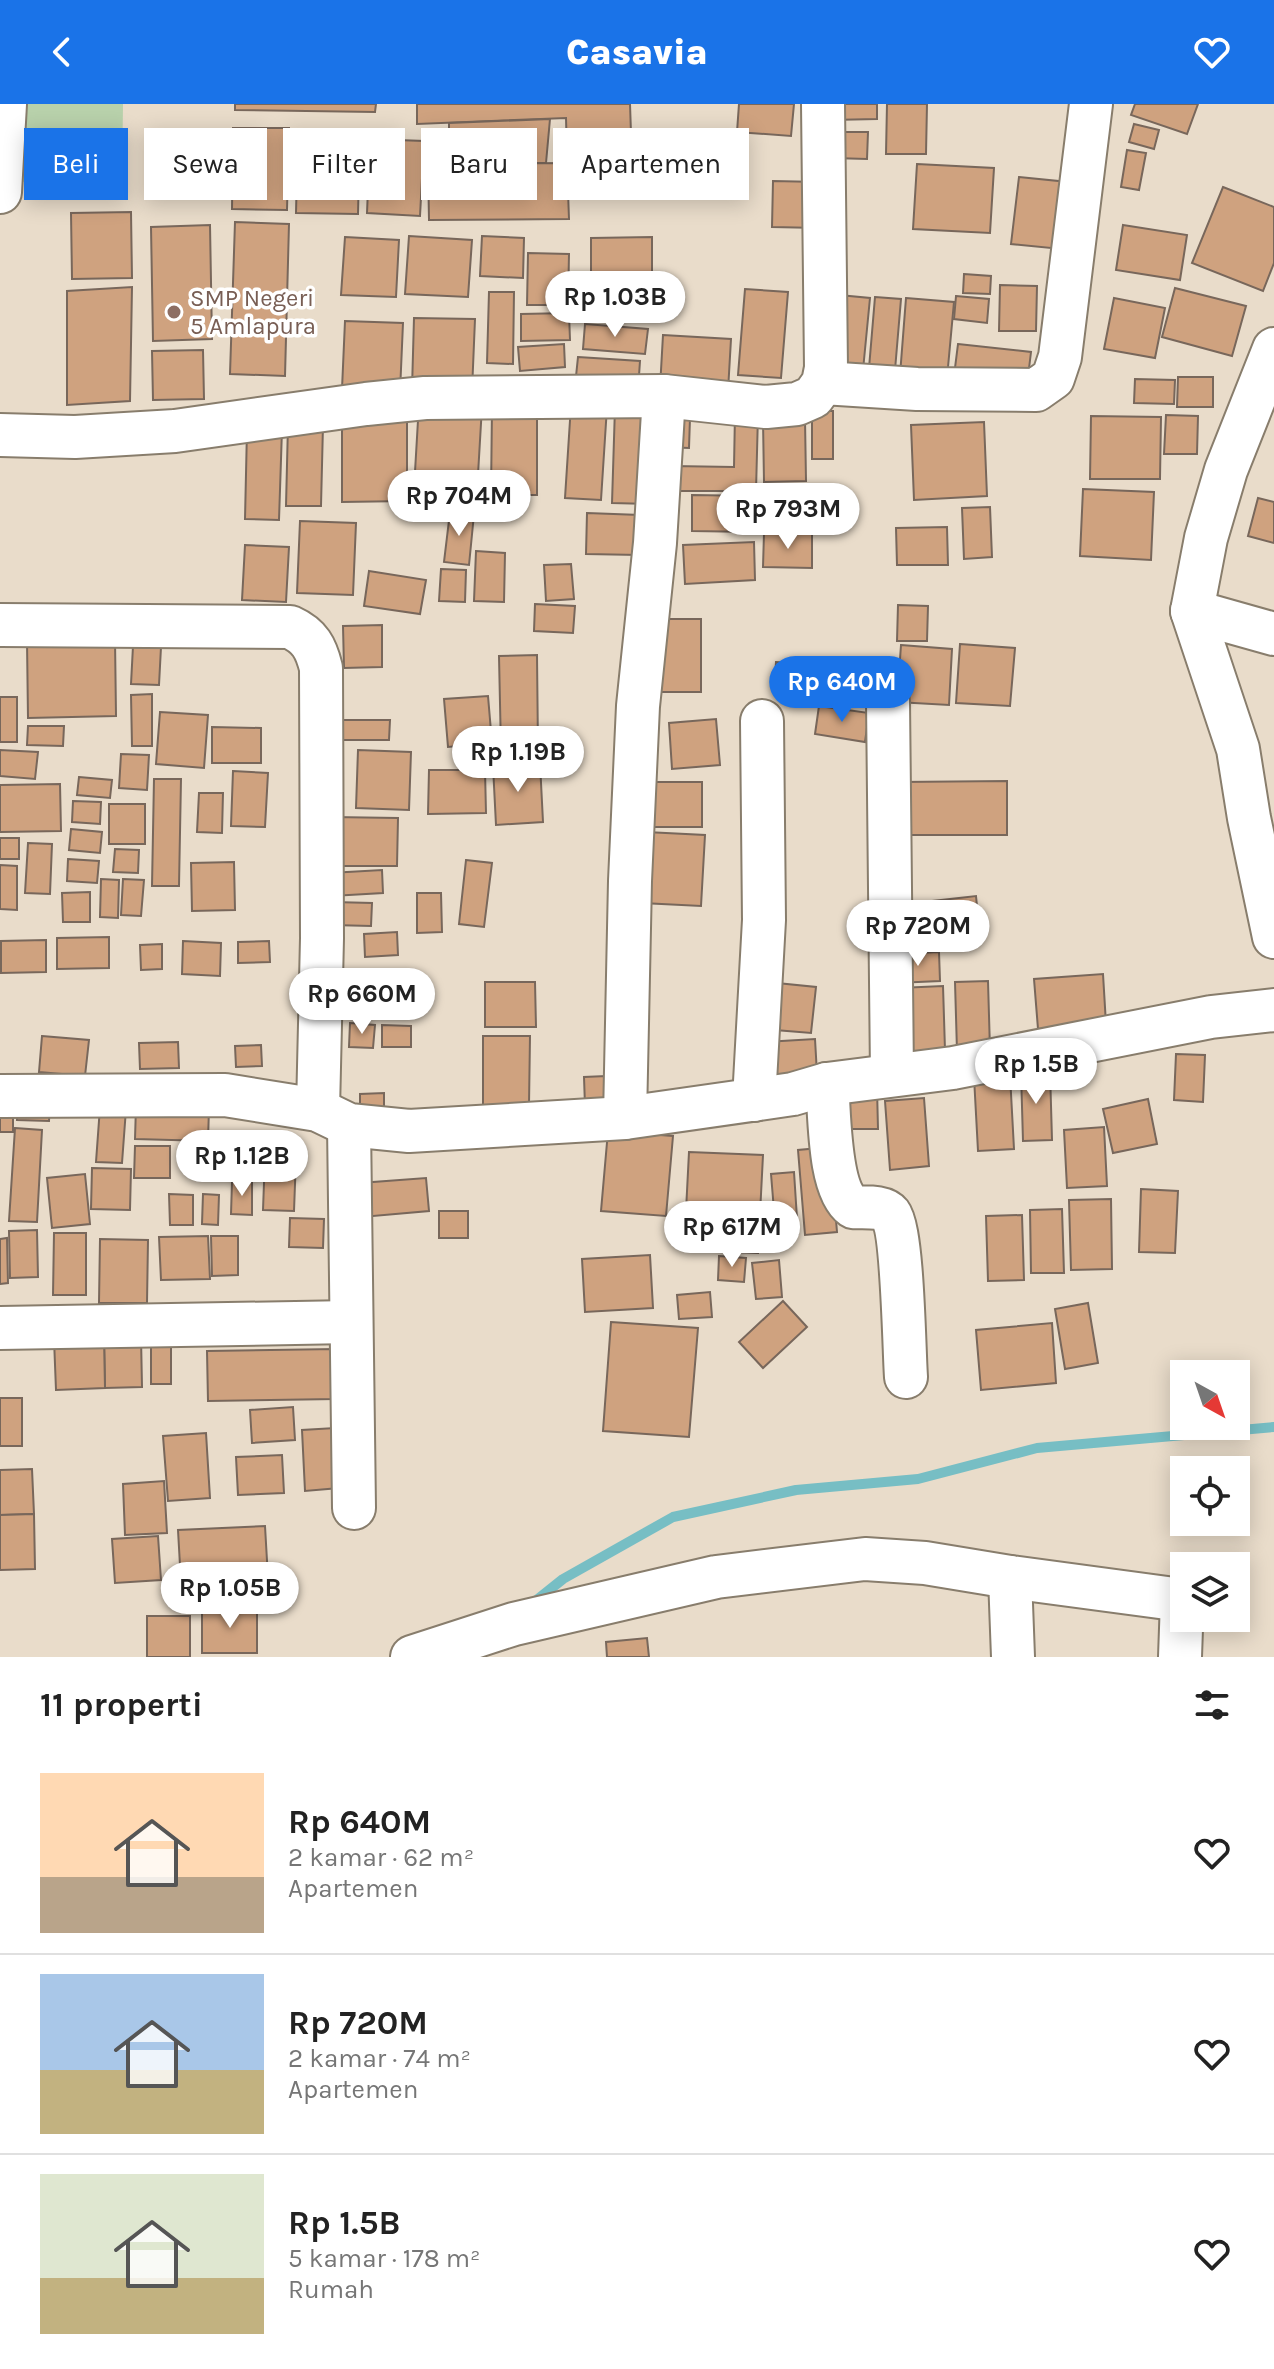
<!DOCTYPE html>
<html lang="id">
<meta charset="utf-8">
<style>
:root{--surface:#fff;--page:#f2f2f2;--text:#222;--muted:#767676;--line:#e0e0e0;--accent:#1a73e8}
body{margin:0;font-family:Karla,sans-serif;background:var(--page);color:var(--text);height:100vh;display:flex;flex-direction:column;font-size:30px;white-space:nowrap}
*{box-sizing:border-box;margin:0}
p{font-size:26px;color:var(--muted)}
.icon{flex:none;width:44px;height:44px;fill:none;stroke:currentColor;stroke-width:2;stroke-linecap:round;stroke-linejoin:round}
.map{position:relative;height:1553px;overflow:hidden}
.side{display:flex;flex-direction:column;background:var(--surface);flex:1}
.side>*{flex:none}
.banner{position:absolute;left:24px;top:24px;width:800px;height:72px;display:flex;gap:16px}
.needle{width:52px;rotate:140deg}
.fabs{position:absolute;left:1170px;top:1256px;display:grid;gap:16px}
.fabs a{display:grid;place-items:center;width:80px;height:80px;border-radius:0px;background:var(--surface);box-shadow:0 4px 20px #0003;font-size:40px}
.price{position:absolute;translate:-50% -68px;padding:0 18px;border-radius:28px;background:#fff;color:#222;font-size:26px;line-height:52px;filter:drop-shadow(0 2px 4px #0008)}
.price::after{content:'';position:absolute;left:50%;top:48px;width:24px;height:18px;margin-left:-12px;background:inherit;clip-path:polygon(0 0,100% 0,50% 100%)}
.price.on{background:var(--accent);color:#fff}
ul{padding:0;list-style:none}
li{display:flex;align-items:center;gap:24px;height:200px;padding:0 40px}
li+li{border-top:2px solid var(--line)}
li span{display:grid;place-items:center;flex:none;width:224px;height:160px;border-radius:0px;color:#555}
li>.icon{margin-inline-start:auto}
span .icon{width:96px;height:96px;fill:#fffc;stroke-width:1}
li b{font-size:34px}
h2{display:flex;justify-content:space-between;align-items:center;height:96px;padding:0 40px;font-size:34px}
.pill{padding:0 28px;border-radius:0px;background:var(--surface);box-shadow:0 4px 20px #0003;font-size:28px;line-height:72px}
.pill.on{background:var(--accent);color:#fff}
header{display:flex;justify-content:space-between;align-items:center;height:104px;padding:0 40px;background:var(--accent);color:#fff;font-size:36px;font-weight:800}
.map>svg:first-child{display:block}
</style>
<header><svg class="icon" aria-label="back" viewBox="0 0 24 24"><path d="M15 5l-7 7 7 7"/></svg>Casavia<svg class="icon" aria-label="heart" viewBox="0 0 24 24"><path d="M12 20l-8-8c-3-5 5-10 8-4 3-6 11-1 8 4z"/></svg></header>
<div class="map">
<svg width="1274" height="1553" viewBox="0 0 1274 1553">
<rect width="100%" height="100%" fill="#e9dcca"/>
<path fill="#b8d1ab" d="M20 0H123L122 77 19 78Z"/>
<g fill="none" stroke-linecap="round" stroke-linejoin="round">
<path stroke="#77bec4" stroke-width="10" d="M533 1499 563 1475 673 1413 796 1386 918 1375 1037 1344 1274 1323"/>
</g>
<g fill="#cfa27f" stroke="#78675b" stroke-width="2">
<path d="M235 0H376L375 8 235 6Z"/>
<path d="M417 0H630L633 88 568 91 566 14 417 20Z"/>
<path d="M739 0H794L791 32 737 28Z"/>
<path d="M831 0H877V15L831 16Z"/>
<path d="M887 0H927L926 50H886Z"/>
<path d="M1135 0H1198L1187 30 1131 11Z"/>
<path d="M550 15 546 59H449V19Z"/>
<path d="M1134 20 1159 26 1154 45 1129 38Z"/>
<path d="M233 24H289L287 106 232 105Z"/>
<path d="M834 28H868L867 55 833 54Z"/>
<path d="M370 35 424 37 420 112 367 109Z"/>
<path d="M1127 46 1146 49 1139 86 1121 83Z"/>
<path d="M567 59 569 115 429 116 428 60Z"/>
<path d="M917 60 994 64 990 129 913 125Z"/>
<path d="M297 67H359L358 110 296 109Z"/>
<path d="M1019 73 1068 78 1061 145 1011 140Z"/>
<path d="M773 77 819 78V124L772 123Z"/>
<path d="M1223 83 1274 103V159L1263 187 1192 159Z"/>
<path d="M131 108 132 174 72 175 71 109Z"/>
<path d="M235 118 289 120 285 272 230 270Z"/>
<path d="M210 121 212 235 153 237 151 123Z"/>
<path d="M1123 121 1187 131 1180 176 1116 166Z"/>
<path d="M409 132 472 136 468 193 405 190Z"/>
<path d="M482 132 524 134 523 174 480 172Z"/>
<path d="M345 133 399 136 396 193 341 191Z"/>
<path d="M652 133V169H591V134Z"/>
<path d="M528 149 569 150 568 201H527Z"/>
<path d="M964 170 991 172 990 190 963 189Z"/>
<path d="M579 180 645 181 644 209H579Z"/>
<path d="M1000 181 1037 182 1036 227H999Z"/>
<path d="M132 183 130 297 67 301V187Z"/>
<path d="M1175 184 1246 202 1232 252 1162 233Z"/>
<path d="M745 185 788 188 781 274 738 271Z"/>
<path d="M489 188H514L513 260 487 259Z"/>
<path d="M839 191 870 194 863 266 833 264Z"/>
<path d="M956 192 989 195 987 219 954 215Z"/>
<path d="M875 193 901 195 895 266 869 264Z"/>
<path d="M906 194 954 198 947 274 900 271Z"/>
<path d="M1114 194 1165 204 1155 254 1104 245Z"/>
<path d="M569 209 570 236 521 237V210Z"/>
<path d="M414 214 475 215 472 287 412 285Z"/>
<path d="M345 217 403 219 400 288 342 285Z"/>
<path d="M585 220 648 225 645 250 583 245Z"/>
<path d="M663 231 731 235 728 287 660 284Z"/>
<path d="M564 240 565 263 520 267 518 243Z"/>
<path d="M958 240 1031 248 1027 281 954 272Z"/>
<path d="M203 246 204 295 153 296 152 247Z"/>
<path d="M578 253 640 257 638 286 575 282Z"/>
<path d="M1178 273H1213V303H1177Z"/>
<path d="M1135 275 1175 276 1174 300 1134 299Z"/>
<path d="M419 299 482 302 477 388 414 385Z"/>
<path d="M571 301 607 303 601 396 565 394Z"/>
<path d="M492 303H537V391H491Z"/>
<path d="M615 303 653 304 650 400 612 399Z"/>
<rect x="812" y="307" width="21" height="48"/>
<path d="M735 309 758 310 756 387H672L673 362 734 363Z"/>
<path d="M1166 311 1198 312 1197 350H1164Z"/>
<path d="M407 312V397L342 398V313Z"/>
<path d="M1091 312 1161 313 1160 375H1090Z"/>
<path d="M663 313 690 314 689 344 663 343Z"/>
<path d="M805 315 806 377 764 378 763 316Z"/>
<path d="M984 318 987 392 914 396 911 321Z"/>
<path d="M288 320 323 321 321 402H286Z"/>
<path d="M247 325H282L279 416 245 415Z"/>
<path d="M765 384H793V420H764Z"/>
<path d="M1083 385 1154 388 1151 456 1080 452Z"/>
<path d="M692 391 755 392 754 428 692 427Z"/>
<path d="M1258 394 1274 398V439L1248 432Z"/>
<path d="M990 403 992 453 964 455 962 404Z"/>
<path d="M450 408 474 410 469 461 444 458Z"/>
<path d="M587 409 640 411 639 451 586 450Z"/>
<path d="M300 417 356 419 353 491 297 489Z"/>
<path d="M947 423 948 461H897L896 424Z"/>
<path d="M764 429 812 430V464L763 463Z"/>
<path d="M754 438 755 476 685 480 683 441Z"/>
<path d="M245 441 289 443 286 498 242 496Z"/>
<path d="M476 447 505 449 504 498 474 497Z"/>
<path d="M571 460 574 495 546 497 544 461Z"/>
<path d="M441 465 466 466 465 498 439 497Z"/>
<path d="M369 467 426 476 420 510 364 502Z"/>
<path d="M535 500 575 502 573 529 534 527Z"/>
<path d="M898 501 928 502 927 537H897Z"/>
<rect x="655" y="515" width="46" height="73"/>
<path d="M382 521V563L344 564 343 522Z"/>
<path d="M115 535 116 612 28 614 27 537Z"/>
<path d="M960 540 1015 544 1010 602 956 599Z"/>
<path d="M901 541 952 545 949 601 897 598Z"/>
<path d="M133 542 161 543 159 581 131 580Z"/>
<path d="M537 551 538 645 501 646 499 552Z"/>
<path d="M776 558 802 560 800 588 774 586Z"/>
<path d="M810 558 848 560 846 594 807 590Z"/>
<path d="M152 590V642H132L131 591Z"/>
<path d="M488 592 492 639 448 643 444 595Z"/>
<rect x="0" y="593" width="17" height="45"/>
<path d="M819 602 869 609 865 638 815 630Z"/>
<path d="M160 608 208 611 204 664 156 660Z"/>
<path d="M716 615 720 661 672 665 669 619Z"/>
<path d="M340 616H390L389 636H340Z"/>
<path d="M28 622H64L63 642 27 641Z"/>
<path d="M212 623 261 624V659H212Z"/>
<path d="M0 646 38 648 35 675 0 672Z"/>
<path d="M358 646 411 648 409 706 356 704Z"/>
<path d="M121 650 149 651 147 686 119 684Z"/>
<path d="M540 659 543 718 496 721 493 662Z"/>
<path d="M429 666H485L486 709 428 710Z"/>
<path d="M233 667 268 669 265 723 231 722Z"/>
<path d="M79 673 112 676 110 694 77 691Z"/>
<path d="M154 675H181L179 782H152Z"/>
<path d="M1007 677V731H899V678Z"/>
<rect x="653" y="678" width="49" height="45"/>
<path d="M60 680 61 727 0 728V681Z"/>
<path d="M199 689H223L222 729 197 728Z"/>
<path d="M73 697 101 698 100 720 72 718Z"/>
<rect x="109" y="700" width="36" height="40"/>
<path d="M332 713 398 714 397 762H331Z"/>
<path d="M71 725 102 728 100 749 69 746Z"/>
<path d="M646 728 705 731 701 802 642 799Z"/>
<rect x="0" y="734" width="19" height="21"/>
<path d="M28 739 52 740 50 790 25 789Z"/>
<path d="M115 745 139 746 138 769 113 768Z"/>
<path d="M68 755 99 757 97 779 67 777Z"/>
<path d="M466 756 492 759 484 823 459 820Z"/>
<path d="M234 758 235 806 192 807 191 759Z"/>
<path d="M0 761 17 762V806L0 805Z"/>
<path d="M382 766 383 789 332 792 330 769Z"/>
<path d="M101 775 119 776 118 814 100 813Z"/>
<path d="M123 775 144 776 141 812 121 811Z"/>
<path d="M90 788V818H63L62 789Z"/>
<path d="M417 789H441L442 828 417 829Z"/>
<path d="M976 792 980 833 928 838 924 798Z"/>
<path d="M333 798 372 799 371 822 332 821Z"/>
<path d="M397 828 398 851 365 853 364 830Z"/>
<path d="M109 833V864L57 865V834Z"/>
<path d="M46 836V868L1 869V837Z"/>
<path d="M183 837 221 839 220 872 182 870Z"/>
<path d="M269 837 270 858 238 859V838Z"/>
<path d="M162 840V865L141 866 140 841Z"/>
<path d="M939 848 940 877 896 879V850Z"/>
<path d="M1103 870 1106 920 1038 925 1034 875Z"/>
<path d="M988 877 990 946 957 947 955 878Z"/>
<path d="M485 878H535L536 923H485Z"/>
<path d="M767 878 816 883 811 929 763 925Z"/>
<path d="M943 882 945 946 901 948 899 884Z"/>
<path d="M350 919 375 921 373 944 349 943Z"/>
<path d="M382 921 411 922V943H382Z"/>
<path d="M42 932 89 936 85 972 39 968Z"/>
<path d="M483 932H530L529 1001H483Z"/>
<path d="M815 935 817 970 767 973 765 938Z"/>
<path d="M178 938 179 964 140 965 139 939Z"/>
<path d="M261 941 262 962 236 963 235 942Z"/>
<path d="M1176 950 1205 951 1203 998 1174 996Z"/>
<path d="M1050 967 1052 1036 1023 1037 1021 968Z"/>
<path d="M1010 971 1014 1045 978 1047 974 973Z"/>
<path d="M606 972 607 1001 585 1002 584 973Z"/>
<path d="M877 984 878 1025H838L837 985Z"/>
<path d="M384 989V1012H360V990Z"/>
<path d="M924 994 929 1062 890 1066 885 997Z"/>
<path d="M1148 995 1157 1040 1113 1049 1103 1005Z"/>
<path d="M18 999 50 1000 49 1017 17 1016Z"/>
<rect x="0" y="1001" width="13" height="27"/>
<path d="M136 1002 209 1004 208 1037 135 1035Z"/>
<path d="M100 1003 126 1005 122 1059 96 1058Z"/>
<path d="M1104 1023 1107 1082 1067 1084 1064 1026Z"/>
<path d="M15 1024 42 1026 37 1118 9 1117Z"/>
<path d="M608 1027 673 1032 666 1112 601 1107Z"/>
<path d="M135 1042H170V1074H134Z"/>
<path d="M830 1043 837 1128 805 1131 798 1046Z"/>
<path d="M689 1048 763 1051 758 1149 684 1146Z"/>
<path d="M265 1052 296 1053 294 1107 263 1106Z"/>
<path d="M92 1064 131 1065 130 1106 91 1105Z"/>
<path d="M794 1068 798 1130 776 1131 771 1070Z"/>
<path d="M85 1070 90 1120 52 1124 47 1074Z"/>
<path d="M426 1074 429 1107 362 1113 360 1079Z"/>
<path d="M232 1078H252V1111L231 1110Z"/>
<path d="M1141 1085 1178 1087 1175 1149 1139 1148Z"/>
<path d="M169 1090 193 1091V1121H170Z"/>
<path d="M203 1090 219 1091 218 1121 202 1120Z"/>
<path d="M1111 1095 1112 1165 1071 1166 1069 1096Z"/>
<path d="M1062 1105 1064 1169H1031L1030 1106Z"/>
<rect x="439" y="1107" width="29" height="27"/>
<path d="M1022 1111 1024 1176 988 1177 986 1112Z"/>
<path d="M290 1114 324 1115 323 1144 289 1143Z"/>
<path d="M37 1126 38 1173 10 1174 9 1127Z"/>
<path d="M54 1129H86V1191H53Z"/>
<path d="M208 1132 210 1175 161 1176 159 1133Z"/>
<path d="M211 1132H238V1171L212 1172Z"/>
<path d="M7 1134 8 1179 0 1180V1135Z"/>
<path d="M100 1135 148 1136 147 1199H99Z"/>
<path d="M650 1151 653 1204 585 1208 582 1155Z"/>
<path d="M719 1152 746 1154 744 1178 718 1176Z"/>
<path d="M779 1156 782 1193 756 1195 752 1159Z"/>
<path d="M710 1188 712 1213 679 1215 677 1191Z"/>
<path d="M783 1197 807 1223 763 1264 739 1238Z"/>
<path d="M1088 1199 1098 1259 1065 1265 1055 1205Z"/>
<path d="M611 1218 698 1224 689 1333 603 1327Z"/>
<path d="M1052 1219 1056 1279 981 1286 976 1226Z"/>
<path d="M141 1233 142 1283 105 1284 104 1234Z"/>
<path d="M104 1234 105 1284 56 1286 54 1235Z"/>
<rect x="151" y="1239" width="20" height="41"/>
<path d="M336 1245V1295L208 1297 207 1247Z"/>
<rect x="0" y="1294" width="22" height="48"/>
<path d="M293 1303 295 1336 252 1339 250 1306Z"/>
<path d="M335 1324 339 1384 305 1387 302 1326Z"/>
<path d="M206 1329 210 1394 168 1397 163 1332Z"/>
<path d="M282 1351 284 1389 238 1391 236 1353Z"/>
<path d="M32 1365 34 1410 0 1411V1366Z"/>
<path d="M164 1377 167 1429 125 1431 123 1380Z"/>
<path d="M34 1410 35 1465 0 1466V1411Z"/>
<path d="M265 1422 268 1474 181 1479 178 1426Z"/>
<path d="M158 1432 161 1476 115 1479 112 1435Z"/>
<path d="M1242 1492 1245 1516 1205 1521 1204 1514H1236V1493Z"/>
<path d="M257 1503V1549H202V1504Z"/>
<rect x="147" y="1512" width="43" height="41"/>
<path d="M647 1534 649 1553H607L606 1538Z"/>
</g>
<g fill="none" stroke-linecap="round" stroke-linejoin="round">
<g stroke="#887d6c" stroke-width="46">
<g id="minor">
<path d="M0 88 5 0"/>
<path d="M1274 245 1226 366 1206 434 1192 507 1238 645 1249 714 1274 833"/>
<path d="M823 279 917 285 1036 286 1053 274 1060 253 1091 0"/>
<path d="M0 331 75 333 175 327 366 300 425 294 664 292 766 303 797 300 813 293 823 279 826 264 823 0"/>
<path d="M1192 507 1274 530"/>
<path d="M0 521 290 523C310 532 316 544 321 564L322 834 318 1006"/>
<path d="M888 597 892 971"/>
<path d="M827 980C830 1011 828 1085 853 1103 863 1104 883 1101 890 1110 903 1127 904 1246 906 1273"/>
<path d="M0 992 225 991 318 1006 349 1021 409 1027 625 1014 793 990 827 980 953 964 1211 913 1274 906"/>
<path d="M754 996 764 816 762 617"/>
<path d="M625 1014 630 777 638 602 655 439 664 292"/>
<path d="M349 1021 354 1404"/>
<path d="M0 1224 351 1218"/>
<path d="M1010 1473 1013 1553"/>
<path d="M412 1553 514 1520 716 1473 865 1455 925 1459 1010 1473 1182 1496 1180 1553"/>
</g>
</g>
<use href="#minor" stroke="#fff" stroke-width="42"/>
</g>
<circle fill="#8d6e63" stroke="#fff" stroke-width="3" cx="174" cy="208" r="8"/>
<g text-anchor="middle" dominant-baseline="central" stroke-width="7" stroke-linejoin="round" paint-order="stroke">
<g font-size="24" fill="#785e54" stroke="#fff" text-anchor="start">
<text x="190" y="194">SMP Negeri<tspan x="190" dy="28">5 Amlapura</tspan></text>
</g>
</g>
</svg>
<div class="fabs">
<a><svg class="needle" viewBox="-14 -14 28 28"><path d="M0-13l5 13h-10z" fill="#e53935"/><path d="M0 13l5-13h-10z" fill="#767676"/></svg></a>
<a><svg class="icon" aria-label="locate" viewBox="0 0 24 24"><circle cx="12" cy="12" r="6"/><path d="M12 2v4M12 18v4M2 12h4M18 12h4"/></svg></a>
<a><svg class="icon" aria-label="layers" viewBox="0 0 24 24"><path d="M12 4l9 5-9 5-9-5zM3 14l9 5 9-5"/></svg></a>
</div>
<b class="price" style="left:615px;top:235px">Rp 1.03B</b>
<b class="price" style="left:459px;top:434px">Rp 704M</b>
<b class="price" style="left:788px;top:447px">Rp 793M</b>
<b class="price on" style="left:842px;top:620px">Rp 640M</b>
<b class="price" style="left:518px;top:690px">Rp 1.19B</b>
<b class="price" style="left:918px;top:864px">Rp 720M</b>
<b class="price" style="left:362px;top:932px">Rp 660M</b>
<b class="price" style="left:1036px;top:1002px">Rp 1.5B</b>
<b class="price" style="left:242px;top:1094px">Rp 1.12B</b>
<b class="price" style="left:732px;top:1165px">Rp 617M</b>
<b class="price" style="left:230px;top:1526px">Rp 1.05B</b>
<div class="banner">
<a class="pill on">Beli</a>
<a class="pill">Sewa</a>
<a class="pill">Filter</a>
<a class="pill">Baru</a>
<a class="pill">Apartemen</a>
</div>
</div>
<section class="side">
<h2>11 properti<svg class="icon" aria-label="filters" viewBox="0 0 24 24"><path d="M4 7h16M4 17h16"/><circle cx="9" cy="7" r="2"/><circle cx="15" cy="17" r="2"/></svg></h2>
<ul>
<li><span style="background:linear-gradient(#ffd9b3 65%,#b9a48a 0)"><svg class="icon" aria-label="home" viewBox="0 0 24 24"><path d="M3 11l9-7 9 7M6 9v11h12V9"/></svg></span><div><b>Rp 640M</b><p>2 kamar · 62 m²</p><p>Apartemen</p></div><svg class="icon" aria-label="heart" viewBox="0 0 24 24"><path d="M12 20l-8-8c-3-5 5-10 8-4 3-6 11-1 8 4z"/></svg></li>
<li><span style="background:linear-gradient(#a9c7e8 60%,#c2b280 0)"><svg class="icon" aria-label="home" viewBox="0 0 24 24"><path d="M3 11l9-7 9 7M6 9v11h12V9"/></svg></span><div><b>Rp 720M</b><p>2 kamar · 74 m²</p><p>Apartemen</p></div><svg class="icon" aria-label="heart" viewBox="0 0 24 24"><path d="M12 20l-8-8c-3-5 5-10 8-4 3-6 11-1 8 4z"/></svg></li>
<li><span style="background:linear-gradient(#dfe7d0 65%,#c2b280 0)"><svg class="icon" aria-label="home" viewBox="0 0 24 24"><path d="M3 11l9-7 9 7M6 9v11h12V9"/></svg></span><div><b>Rp 1.5B</b><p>5 kamar · 178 m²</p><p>Rumah</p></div><svg class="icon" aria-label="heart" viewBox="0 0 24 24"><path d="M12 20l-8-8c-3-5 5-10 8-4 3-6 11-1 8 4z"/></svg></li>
</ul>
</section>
